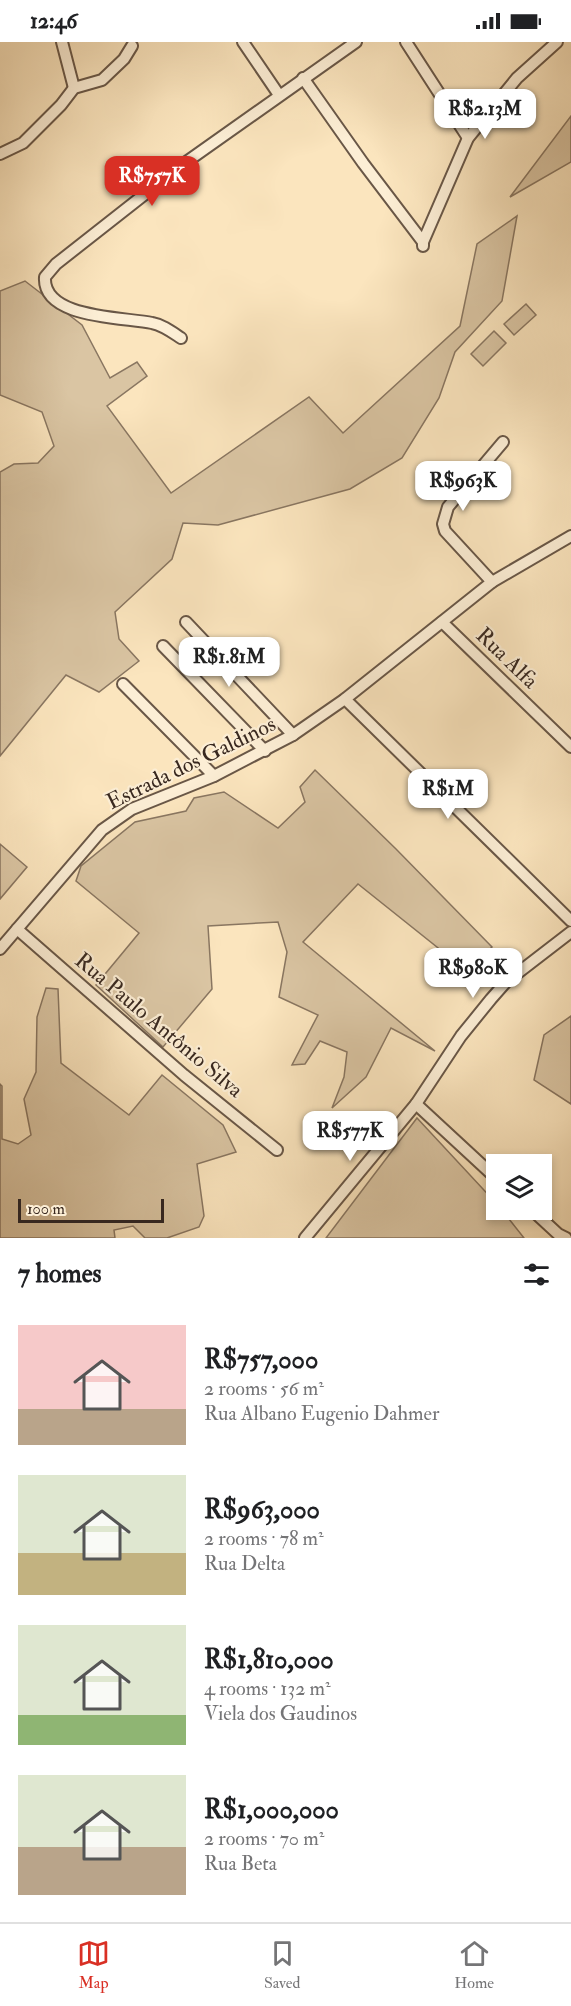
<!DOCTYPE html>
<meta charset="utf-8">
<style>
:root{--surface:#fff;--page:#f6f6f6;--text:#202124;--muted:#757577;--line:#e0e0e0;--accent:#d93025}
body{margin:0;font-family:"IM FELL Double Pica",serif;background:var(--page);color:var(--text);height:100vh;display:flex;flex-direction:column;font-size:22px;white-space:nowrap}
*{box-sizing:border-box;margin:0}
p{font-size:20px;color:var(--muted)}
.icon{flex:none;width:33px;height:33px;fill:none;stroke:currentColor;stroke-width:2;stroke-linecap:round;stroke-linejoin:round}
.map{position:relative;height:1196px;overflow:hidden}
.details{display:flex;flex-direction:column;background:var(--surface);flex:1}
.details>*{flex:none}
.fabs{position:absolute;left:486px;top:1112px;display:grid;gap:12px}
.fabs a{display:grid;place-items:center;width:66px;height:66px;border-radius:0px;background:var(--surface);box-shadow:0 3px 9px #0003;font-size:30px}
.scale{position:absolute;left:18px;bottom:15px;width:146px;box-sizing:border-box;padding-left:6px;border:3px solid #38281f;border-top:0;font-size:16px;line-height:21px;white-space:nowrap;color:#38281f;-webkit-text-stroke:4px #fceed5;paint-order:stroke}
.price{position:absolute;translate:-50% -51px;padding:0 14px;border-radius:12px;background:#fff;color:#222;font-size:20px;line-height:39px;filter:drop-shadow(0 2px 3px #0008)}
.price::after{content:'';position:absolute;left:50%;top:36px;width:18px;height:14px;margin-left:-9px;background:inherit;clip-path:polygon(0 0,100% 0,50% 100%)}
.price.current{background:var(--accent);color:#fff}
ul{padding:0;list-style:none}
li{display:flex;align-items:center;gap:18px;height:150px;padding:0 18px}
li span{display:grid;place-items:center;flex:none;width:168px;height:120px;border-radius:0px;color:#555}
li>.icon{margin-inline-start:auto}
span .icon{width:72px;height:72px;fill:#fffc;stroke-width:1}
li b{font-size:26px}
h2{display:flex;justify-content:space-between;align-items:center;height:72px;padding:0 18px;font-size:26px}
.status{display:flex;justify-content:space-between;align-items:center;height:42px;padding:0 30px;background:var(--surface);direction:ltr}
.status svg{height:16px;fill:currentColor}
.dock{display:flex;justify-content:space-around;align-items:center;height:84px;border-top:2px solid var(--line);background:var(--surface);font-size:16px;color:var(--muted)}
.dock a{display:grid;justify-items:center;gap:3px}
.dock .current{color:var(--accent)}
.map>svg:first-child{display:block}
</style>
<div class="status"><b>12:46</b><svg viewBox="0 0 49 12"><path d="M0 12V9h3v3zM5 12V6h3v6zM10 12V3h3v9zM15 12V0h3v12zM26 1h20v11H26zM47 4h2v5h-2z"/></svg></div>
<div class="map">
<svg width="571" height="1196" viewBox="0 0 571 1196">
<rect width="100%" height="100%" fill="#fbe5be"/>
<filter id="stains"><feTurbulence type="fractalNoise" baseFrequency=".00333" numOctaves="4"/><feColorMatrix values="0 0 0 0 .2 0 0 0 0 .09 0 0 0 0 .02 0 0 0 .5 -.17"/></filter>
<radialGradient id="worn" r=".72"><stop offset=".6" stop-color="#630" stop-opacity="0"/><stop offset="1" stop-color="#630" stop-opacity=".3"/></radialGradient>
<g fill="#dac5a3" stroke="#897661" stroke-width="1.5">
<path d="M571 74V120L510 155Z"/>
<path d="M517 174 502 259 455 310 439 356 402 416 350 447 218 483 183 481 172 517 115 570 119 597 139 619 99 650 66 633 0 714V430L14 422 38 421 54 404 42 370 0 353V249L25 239 82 283 110 336 137 320 147 334 107 364 171 451 309 355 343 391 460 284 477 202Z"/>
<path d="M526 262 536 273 514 293 504 282Z"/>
<path d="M494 289 506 301 483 324 471 312Z"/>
<path d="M315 728 396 807 492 905 467 929 358 842 303 900 435 1009 391 986 366 1035 332 1066 344 1035 347 1010 320 999 305 1022 292 1023 318 973 279 955 287 910 278 880 208 884 212 947 163 1005 96 943 139 891 76 839 81 824 135 780 186 769 194 756 224 750 278 786 305 760 300 745Z"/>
<path d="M0 802 27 825 0 857Z"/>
<path d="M46 946 58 947 61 1021 129 1073 162 1033 223 1083 236 1110 197 1122 204 1174 199 1185 167 1196H145L133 1184 114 1188 115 1196H0V1042L2 1044V1097L18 1102 31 1093 24 1057 36 1030 37 975Z"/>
<path d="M571 974V1062L534 1038 544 993Z"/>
<path d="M417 1076 496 1161V1167H501L524 1196H326Z"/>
</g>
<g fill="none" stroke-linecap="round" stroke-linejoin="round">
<g stroke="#695747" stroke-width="14">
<g id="minor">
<path d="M62 0 74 46"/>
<path d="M243 0 279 53"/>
<path d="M406 0 468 96"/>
<path d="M303 36 363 121 423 200V204"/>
<path d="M0 112 23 101 61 63 74 46 102 38 124 17 132 4"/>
<path d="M423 200 468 96 517 36 557 0"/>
<path d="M181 296C172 290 163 283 152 281 124 275 42 277 45 235L56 222 182 123 356 0"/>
<path d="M492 540 445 489 443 482 448 465 503 400"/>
<path d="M186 580 293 693"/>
<path d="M442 580 571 705"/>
<path d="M163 604 265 709"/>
<path d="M123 642 214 734"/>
<path d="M345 657 571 879"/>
<path d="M17 887 184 1033 277 1108"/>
<path d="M0 907 102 788 132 767 214 734 293 693 345 657 492 540 571 494"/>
<path d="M416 1062 496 1136"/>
<path d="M531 1167 558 1192 566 1196"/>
<path d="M305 1196 416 1062 461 994 491 957 506 940 571 890"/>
</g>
</g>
<use href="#minor" stroke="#fceed5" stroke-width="10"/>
</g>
<g text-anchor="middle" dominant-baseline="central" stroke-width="4.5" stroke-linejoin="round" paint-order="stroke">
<g font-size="22" fill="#38281f" stroke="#fceed5">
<text transform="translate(507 616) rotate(44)">Rua Alfa</text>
<text transform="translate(191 721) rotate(-26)">Estrada dos Galdinos</text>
<text transform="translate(159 983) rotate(40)">Rua Paulo Antônio Silva</text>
</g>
</g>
<rect width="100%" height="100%" filter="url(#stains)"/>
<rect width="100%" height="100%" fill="url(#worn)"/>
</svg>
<div class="fabs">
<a><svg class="icon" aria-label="layers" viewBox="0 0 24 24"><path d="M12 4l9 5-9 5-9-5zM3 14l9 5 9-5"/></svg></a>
</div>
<div class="scale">100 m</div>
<b class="price" style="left:485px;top:98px">R$2.13M</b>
<b class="price current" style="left:152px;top:165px">R$757K</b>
<b class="price" style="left:463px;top:470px">R$963K</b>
<b class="price" style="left:229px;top:646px">R$1.81M</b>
<b class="price" style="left:448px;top:778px">R$1M</b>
<b class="price" style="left:473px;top:957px">R$980K</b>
<b class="price" style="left:350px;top:1120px">R$577K</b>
</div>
<section class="details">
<h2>7 homes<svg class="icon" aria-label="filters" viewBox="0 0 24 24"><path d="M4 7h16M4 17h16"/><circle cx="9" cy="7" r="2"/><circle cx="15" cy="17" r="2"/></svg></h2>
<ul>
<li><span style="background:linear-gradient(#f6c9c9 70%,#b9a48a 0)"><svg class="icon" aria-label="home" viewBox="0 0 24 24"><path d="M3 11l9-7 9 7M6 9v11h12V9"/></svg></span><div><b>R$757,000</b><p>2 rooms · 56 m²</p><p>Rua Albano Eugenio Dahmer</p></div></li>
<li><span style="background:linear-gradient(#dfe7d0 65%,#c2b280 0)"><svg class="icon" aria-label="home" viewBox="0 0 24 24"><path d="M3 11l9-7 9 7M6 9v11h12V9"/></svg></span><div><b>R$963,000</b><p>2 rooms · 78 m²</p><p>Rua Delta</p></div></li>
<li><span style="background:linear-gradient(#dfe7d0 75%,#8fb573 0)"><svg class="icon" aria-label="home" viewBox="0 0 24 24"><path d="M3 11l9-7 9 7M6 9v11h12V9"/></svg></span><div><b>R$1,810,000</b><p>4 rooms · 132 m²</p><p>Viela dos Gaudinos</p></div></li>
<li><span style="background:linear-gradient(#dfe7d0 60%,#b9a48a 0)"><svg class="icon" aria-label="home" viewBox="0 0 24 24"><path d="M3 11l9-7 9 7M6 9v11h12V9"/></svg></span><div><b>R$1,000,000</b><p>2 rooms · 70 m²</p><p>Rua Beta</p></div></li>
</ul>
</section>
<nav class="dock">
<a class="current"><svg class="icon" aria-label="map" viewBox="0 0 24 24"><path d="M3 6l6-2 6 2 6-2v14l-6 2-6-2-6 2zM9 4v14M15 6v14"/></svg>Map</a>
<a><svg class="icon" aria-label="saved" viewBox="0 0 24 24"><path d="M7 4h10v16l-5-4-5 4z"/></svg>Saved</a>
<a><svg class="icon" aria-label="home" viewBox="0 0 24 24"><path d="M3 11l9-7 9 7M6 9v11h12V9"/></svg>Home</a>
</nav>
